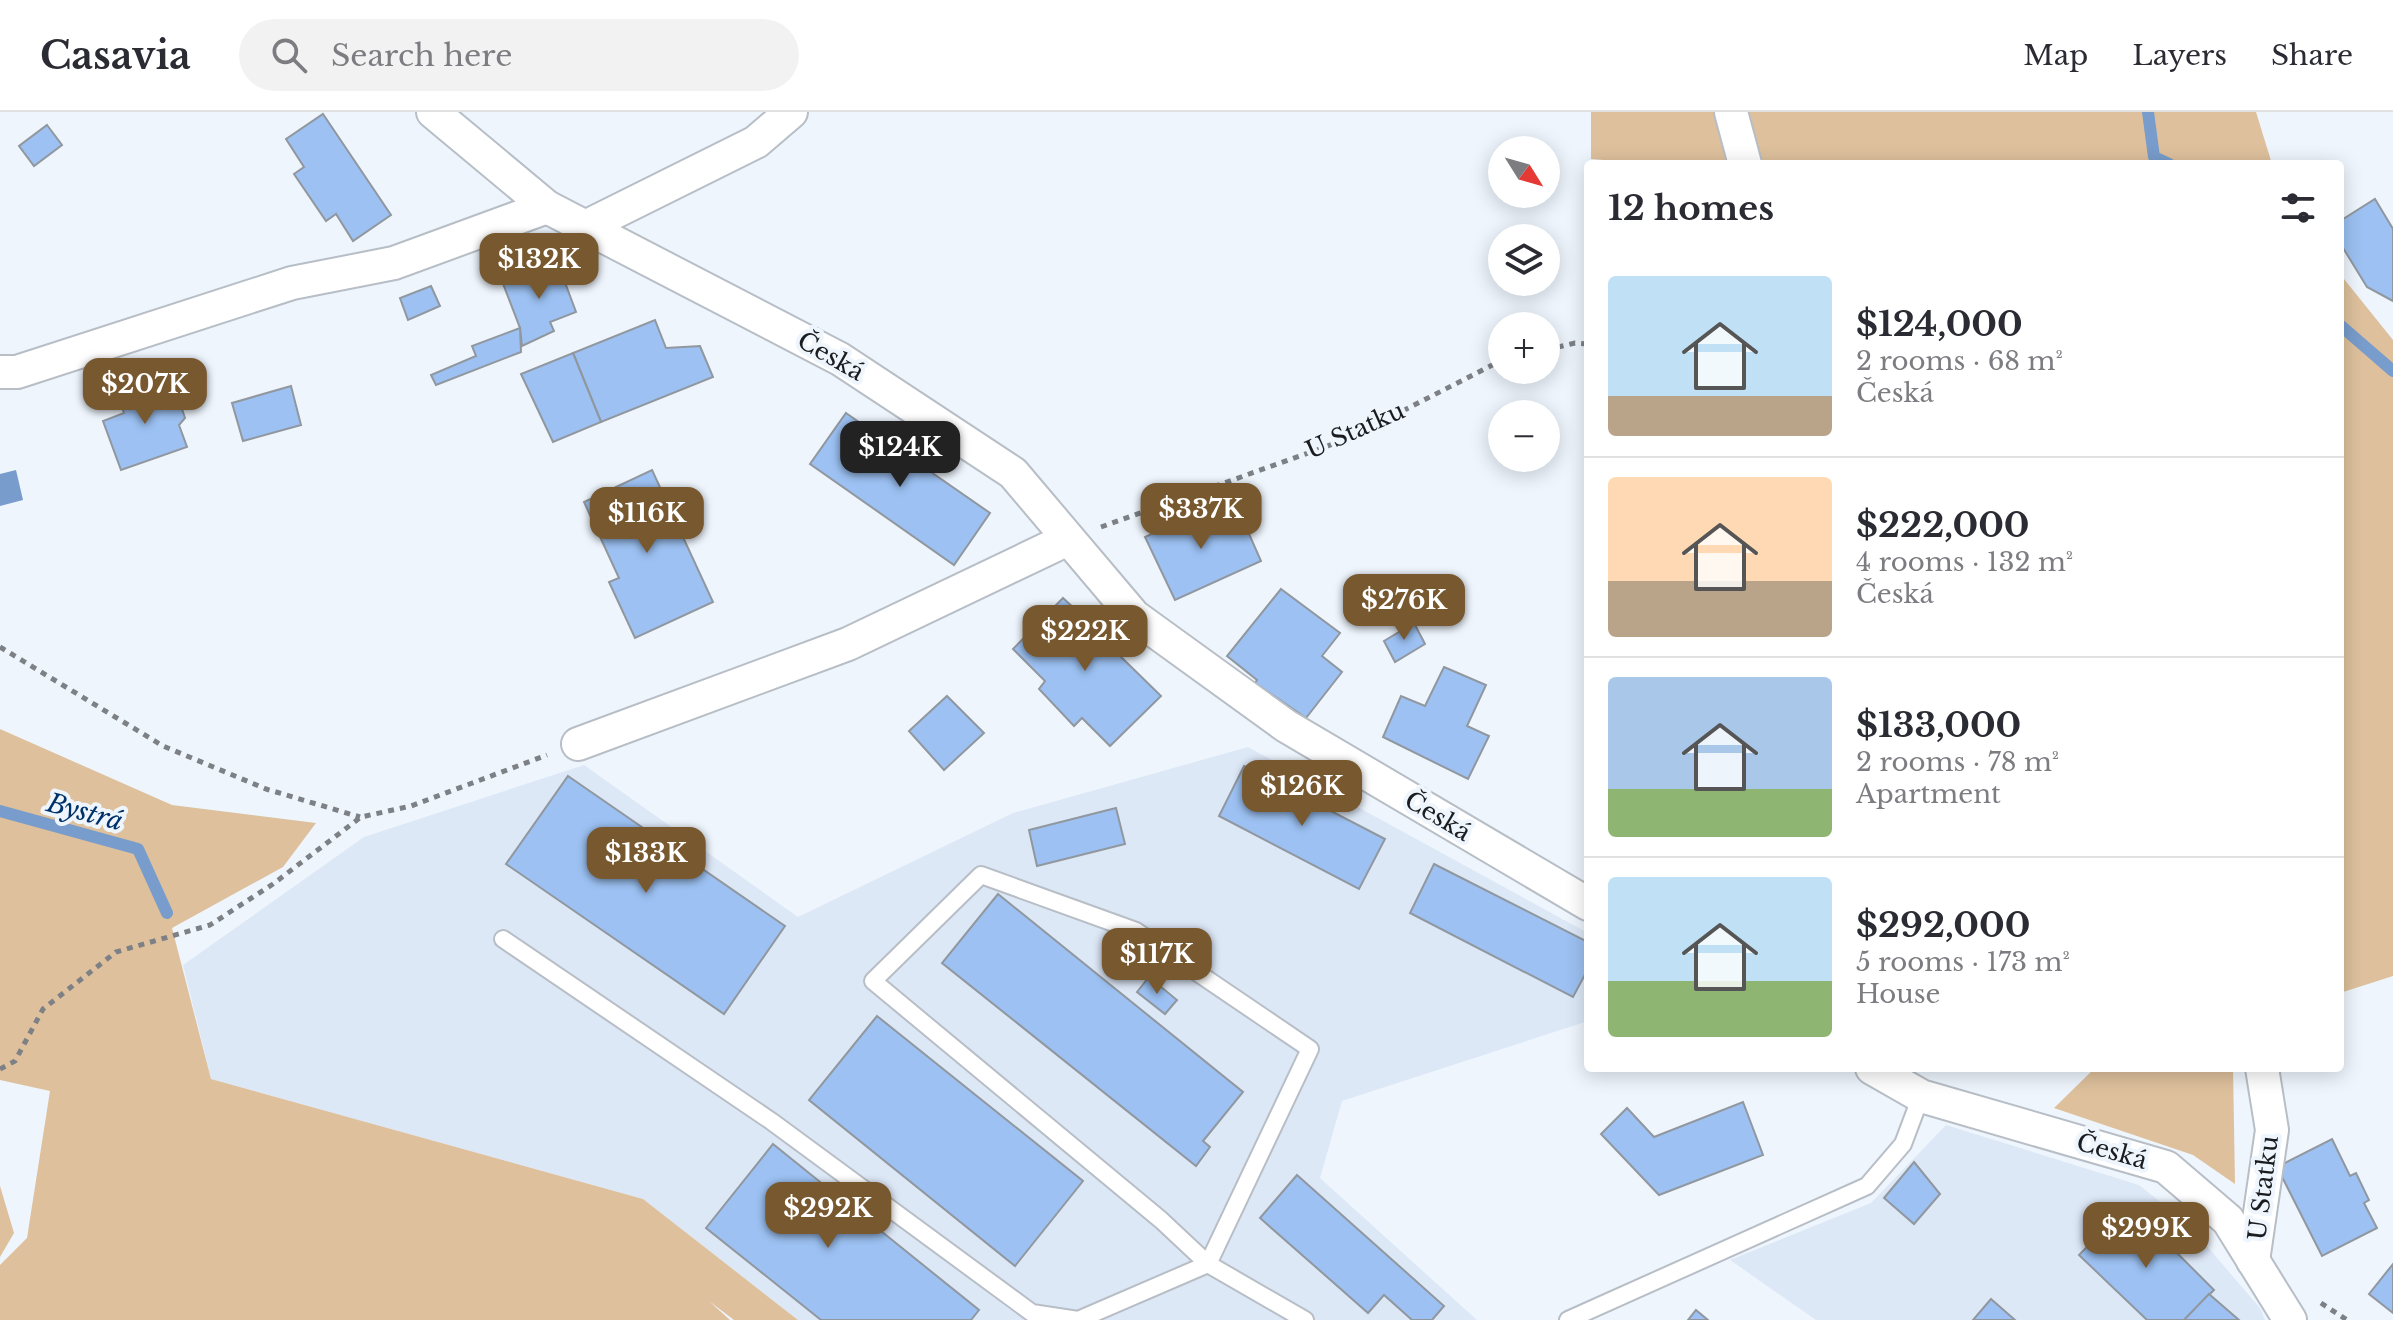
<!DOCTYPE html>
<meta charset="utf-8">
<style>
:root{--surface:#fff;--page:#f2f2f3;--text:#2b2b33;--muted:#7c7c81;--line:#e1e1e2;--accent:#78582e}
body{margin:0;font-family:"Libre Baskerville",serif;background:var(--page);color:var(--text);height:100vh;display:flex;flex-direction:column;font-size:30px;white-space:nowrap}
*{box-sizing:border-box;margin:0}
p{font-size:26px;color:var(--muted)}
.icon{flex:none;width:44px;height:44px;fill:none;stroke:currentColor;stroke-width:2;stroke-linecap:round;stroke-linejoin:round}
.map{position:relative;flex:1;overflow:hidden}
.drawer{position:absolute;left:1584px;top:48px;width:760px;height:912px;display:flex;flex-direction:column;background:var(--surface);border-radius:8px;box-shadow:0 4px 20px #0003}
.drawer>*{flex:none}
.needle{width:52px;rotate:127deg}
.fabs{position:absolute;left:1488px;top:24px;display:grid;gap:16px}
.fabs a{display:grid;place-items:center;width:72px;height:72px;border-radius:50%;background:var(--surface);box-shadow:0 4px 20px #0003;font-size:40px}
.price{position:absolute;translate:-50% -68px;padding:0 18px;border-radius:16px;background:var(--accent);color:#fff;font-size:26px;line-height:52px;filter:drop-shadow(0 2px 4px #0008)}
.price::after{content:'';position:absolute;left:50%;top:48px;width:24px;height:18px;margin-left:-12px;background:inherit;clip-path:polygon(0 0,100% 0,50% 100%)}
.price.selected{background:#222;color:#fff}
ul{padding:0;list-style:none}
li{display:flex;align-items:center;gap:24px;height:200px;padding:0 24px}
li+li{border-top:2px solid var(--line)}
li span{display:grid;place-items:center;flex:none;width:224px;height:160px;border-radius:8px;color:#555}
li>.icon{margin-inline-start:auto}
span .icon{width:96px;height:96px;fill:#fffc;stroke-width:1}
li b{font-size:34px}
h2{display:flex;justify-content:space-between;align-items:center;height:96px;padding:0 24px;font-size:34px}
header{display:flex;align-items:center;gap:48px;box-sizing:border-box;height:112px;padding:0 40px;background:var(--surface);border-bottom:2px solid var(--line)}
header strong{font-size:38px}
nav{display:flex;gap:44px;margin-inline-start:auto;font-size:28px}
.search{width:560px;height:72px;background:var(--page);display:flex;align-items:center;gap:20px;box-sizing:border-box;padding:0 28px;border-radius:44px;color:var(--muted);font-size:30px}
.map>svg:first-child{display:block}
</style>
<header>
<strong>Casavia</strong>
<div class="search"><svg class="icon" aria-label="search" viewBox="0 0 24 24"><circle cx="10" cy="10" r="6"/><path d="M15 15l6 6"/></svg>Search here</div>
<nav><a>Map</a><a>Layers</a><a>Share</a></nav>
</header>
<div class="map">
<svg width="2393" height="1208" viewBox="0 0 2393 1208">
<rect width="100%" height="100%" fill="#eef5fd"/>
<g fill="#dde8f7">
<path d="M1248 635 1588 821V909L1342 989 1320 1066 1477 1208H798L643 1087 211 967 183 853 364 725 584 653 798 805 1013 701Z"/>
<path d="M1946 1013 2139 1073 2188 1112 2260 1196 2265 1208H1816L1730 1148 1871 1091Z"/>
</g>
<g fill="#dec09c">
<path d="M1591 0H2256L2272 52H1655L1591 47Z"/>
<path d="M2340 162 2393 228V864L2340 881Z"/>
<path d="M0 617 172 693 316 711 283 755 172 816 211 967 643 1087 798 1208H734L709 1189 730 1208H0V1153L27 1126 50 979 0 968Z"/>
<path d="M2095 956H2233L2235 1072 2193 1043 2054 996Z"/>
<path d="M0 1074 14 1121 0 1145Z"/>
</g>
<path fill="#789ccb" d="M16 358 23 388 0 394V362Z"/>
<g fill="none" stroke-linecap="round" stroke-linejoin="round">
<g stroke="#789ccb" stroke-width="12">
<path d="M2148 0 2154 45 2169 52"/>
<path d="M2340 213 2393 259"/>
<path d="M0 699 138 737 167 801"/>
</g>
</g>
<g fill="#9cc1f2" stroke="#91979e" stroke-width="2">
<path d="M323 2 391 103 353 129 336 102 326 109 294 62 304 55 286 27Z"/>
<path d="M47 13 62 33 34 54 19 34Z"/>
<path d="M2375 87 2393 117V189L2367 175 2340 131V109Z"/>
<path d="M557 149 576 200 550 210 554 219 522 234 520 216 502 169Z"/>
<path d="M431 174 440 194 408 208 400 186Z"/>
<path d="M655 208 666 236 700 234 713 265 601 310 573 241Z"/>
<path d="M520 216 521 240 436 273 431 263 476 244 472 234Z"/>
<path d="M573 241 601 310 553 330 521 262Z"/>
<path d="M164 270 172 294 182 297 185 306 179 313 187 335 121 358 103 309 124 301 118 286 125 283 126 274 136 271 144 277Z"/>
<path d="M291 274 301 313 243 329 232 291Z"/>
<path d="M846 301 990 401 954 453 810 352Z"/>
<path d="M652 358 713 490 635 526 609 470 619 466 584 390Z"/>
<path d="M1220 390 1234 420 1246 415 1261 449 1175 488 1145 425Z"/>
<path d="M1281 477 1340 521 1322 544 1342 560 1306 606 1255 571 1257 568 1227 544Z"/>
<path d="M1063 486 1118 537 1116 540 1161 584 1110 634 1082 606 1074 614 1039 577 1045 569 1013 537Z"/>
<path d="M1414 511 1425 532 1395 550 1384 529Z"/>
<path d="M1444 555 1486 573 1467 614 1489 624 1468 667 1383 625 1401 584 1425 594Z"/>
<path d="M947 584 984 621 944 658 909 619Z"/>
<path d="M1244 654 1385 727 1359 777 1219 704Z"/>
<path d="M568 664 785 814 724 902 506 752Z"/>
<path d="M1116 696 1125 732 1037 754 1029 718Z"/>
<path d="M1434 752 1588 830V857L1573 885 1410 801Z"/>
<path d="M998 782 1243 980 1203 1029 1210 1035 1196 1054 942 851Z"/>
<path d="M1149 865 1177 888 1165 902 1137 880Z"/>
<path d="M877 904 1083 1069 1015 1154 809 988Z"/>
<path d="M1743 990 1763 1043 1659 1083 1601 1022 1627 996 1654 1025Z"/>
<path d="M2332 1027 2350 1064 2356 1061 2369 1088 2364 1091 2377 1116 2322 1144 2277 1055Z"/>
<path d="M773 1032 979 1198 971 1208H821L706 1116Z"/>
<path d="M1914 1050 1940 1082 1914 1112 1884 1086Z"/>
<path d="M1297 1063 1444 1194 1432 1208H1412L1384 1183 1368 1201 1260 1106Z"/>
<path d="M2125 1096 2161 1125 2214 1178 2184 1208H2147L2079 1143Z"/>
<path d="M2393 1152V1201L2369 1182Z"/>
<path d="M2209 1182 2239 1208H2184Z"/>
<path d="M1991 1187 2015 1208H1973Z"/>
<path d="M1696 1198 1708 1208H1688Z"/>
</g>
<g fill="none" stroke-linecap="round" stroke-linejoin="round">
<g stroke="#b8bec6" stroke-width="20">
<g id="lane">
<path d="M981 763 1136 819 1310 937 1208 1152 1161 1108 873 869Z"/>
<path d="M503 827 771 1009 1032 1201 1078 1208 1208 1152 1305 1208"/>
<path d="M1568 1208 1867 1074 1903 1032 1921 984"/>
</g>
</g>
<g stroke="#b8bec6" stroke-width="36">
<g id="street">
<path d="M433 0 547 95 840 247 1013 361 1134 504 1286 614 1588 792"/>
<path d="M1731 0 1745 52"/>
<path d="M583 116 756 30 791 0"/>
<path d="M0 260H17L292 171 394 151 547 95"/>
<path d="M578 632 848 532 1068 427"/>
<path d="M1872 956 1921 984 2166 1055 2228 1108 2290 1208"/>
<path d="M2253 1149 2272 1018 2262 956"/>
</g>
</g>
<g stroke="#7d8186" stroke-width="5" stroke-dasharray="6 6" stroke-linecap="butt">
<path d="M1546 238 1575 231 1588 232"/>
<path d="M1101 415 1350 326 1502 248"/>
<path d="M0 535 163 634 266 677 360 705"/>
<path d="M0 957 15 949 43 897 116 840 210 813 273 772 361 705 411 694 547 643"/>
<path d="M2321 1191 2347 1208"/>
</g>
<use href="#lane" stroke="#fff" stroke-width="16"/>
<use href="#street" stroke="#fff" stroke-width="32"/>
</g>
<g text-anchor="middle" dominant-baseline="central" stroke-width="8" stroke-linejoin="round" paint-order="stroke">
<g font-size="24" fill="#1a1c1f" stroke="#eef5fd">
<text transform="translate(831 244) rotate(30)">Česká</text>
<text transform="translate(1355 318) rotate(-24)">U Statku</text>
<text transform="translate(1438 704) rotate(31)">Česká</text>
<text transform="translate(2112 1039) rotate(16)">Česká</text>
<text transform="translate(2263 1076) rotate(-83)">U Statku</text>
</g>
<g font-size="26" font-style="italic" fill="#00326a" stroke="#eef5fd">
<text transform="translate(85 700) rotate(15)">Bystrá</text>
</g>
</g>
</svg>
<div class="fabs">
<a><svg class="needle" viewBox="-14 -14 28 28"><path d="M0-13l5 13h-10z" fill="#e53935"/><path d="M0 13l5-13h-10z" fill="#7c7c81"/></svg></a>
<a><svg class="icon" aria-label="layers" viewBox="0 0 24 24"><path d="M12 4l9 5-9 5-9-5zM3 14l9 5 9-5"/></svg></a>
<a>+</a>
<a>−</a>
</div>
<b class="price" style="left:539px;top:189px">$132K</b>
<b class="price" style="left:145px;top:314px">$207K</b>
<b class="price selected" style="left:900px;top:377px">$124K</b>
<b class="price" style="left:1201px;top:439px">$337K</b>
<b class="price" style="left:647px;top:443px">$116K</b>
<b class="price" style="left:1404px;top:530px">$276K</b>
<b class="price" style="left:1085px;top:561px">$222K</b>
<b class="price" style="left:1302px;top:716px">$126K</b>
<b class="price" style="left:646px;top:783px">$133K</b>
<b class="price" style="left:1157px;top:884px">$117K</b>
<b class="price" style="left:828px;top:1138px">$292K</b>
<b class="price" style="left:2146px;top:1158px">$299K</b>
<section class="drawer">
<h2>12 homes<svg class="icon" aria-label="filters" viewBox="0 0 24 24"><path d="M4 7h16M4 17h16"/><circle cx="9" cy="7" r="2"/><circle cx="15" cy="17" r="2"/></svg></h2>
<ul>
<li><span style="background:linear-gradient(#bfe0f5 75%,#b9a48a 0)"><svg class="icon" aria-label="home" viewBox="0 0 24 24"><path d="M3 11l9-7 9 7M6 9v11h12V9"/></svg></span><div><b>$124,000</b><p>2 rooms · 68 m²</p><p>Česká</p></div></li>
<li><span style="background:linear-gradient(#ffd9b3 65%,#b9a48a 0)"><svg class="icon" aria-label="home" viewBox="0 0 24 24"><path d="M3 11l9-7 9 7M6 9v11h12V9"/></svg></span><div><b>$222,000</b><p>4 rooms · 132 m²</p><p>Česká</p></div></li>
<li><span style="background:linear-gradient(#a9c7e8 70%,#8fb573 0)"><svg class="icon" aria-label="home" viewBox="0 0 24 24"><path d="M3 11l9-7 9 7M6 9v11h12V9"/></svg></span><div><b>$133,000</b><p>2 rooms · 78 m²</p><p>Apartment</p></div></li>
<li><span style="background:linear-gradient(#bfe0f5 65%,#8fb573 0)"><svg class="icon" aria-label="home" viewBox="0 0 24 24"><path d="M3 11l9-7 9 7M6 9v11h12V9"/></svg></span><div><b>$292,000</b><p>5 rooms · 173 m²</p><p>House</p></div></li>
</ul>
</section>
</div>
